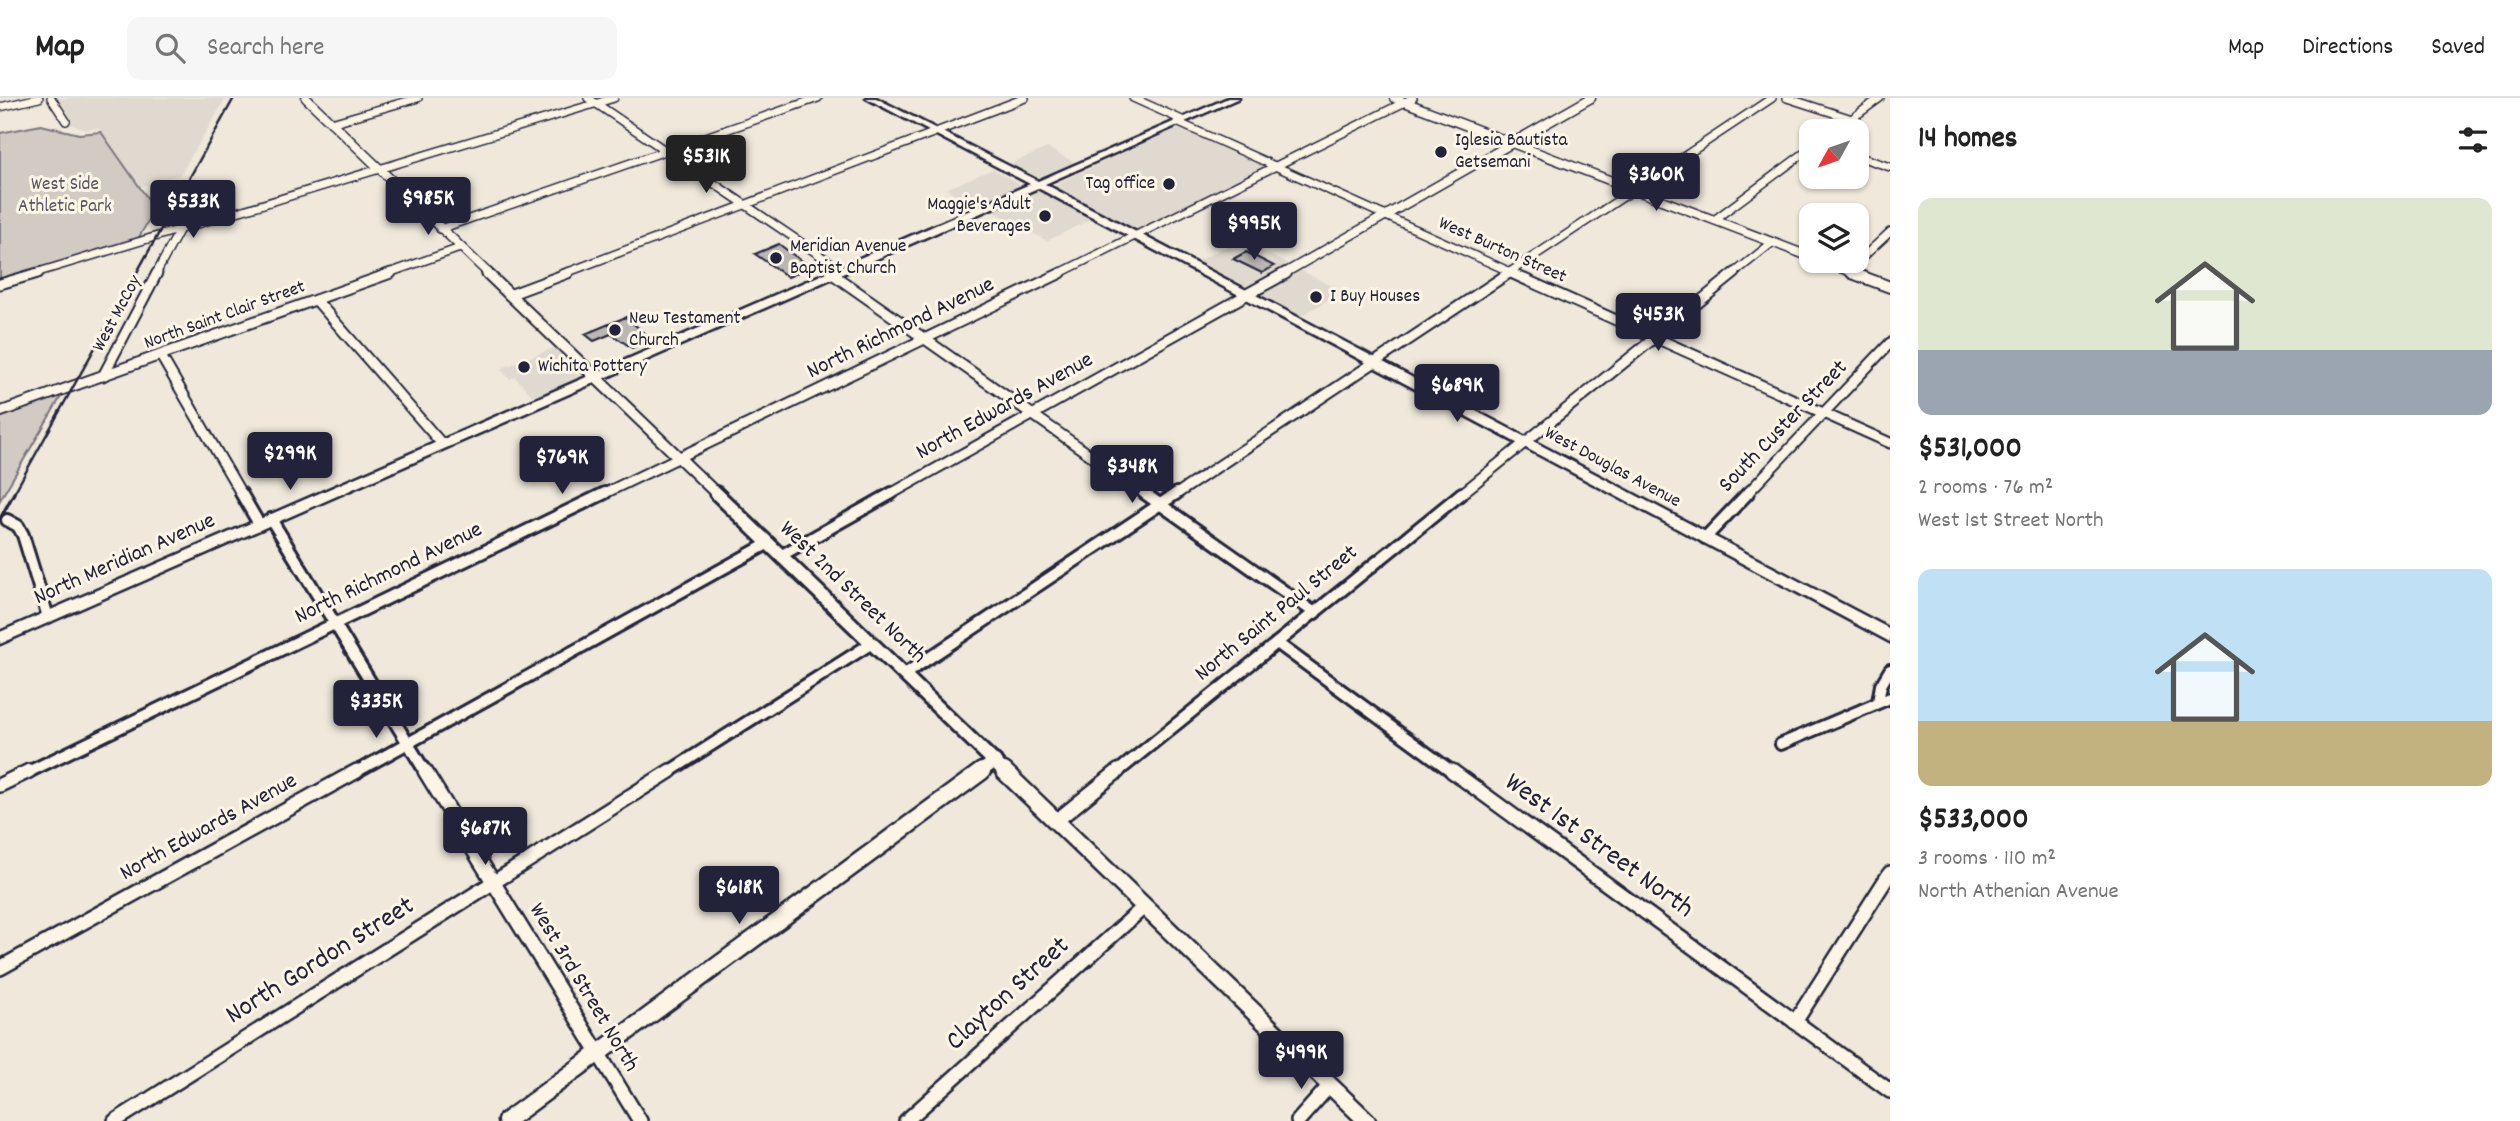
<!DOCTYPE html>
<meta charset="utf-8">
<style>
:root{--surface:#fff;--page:#f6f6f6;--text:#222;--muted:#767676;--line:#e0e0e0;--accent:#22223b}
body{margin:0;font-family:Dekko,sans-serif;background:var(--page);color:var(--text);height:100vh;display:flex;flex-direction:column;font-size:26px;white-space:nowrap}
*{box-sizing:border-box;margin:0}
p{font-size:23px;color:var(--muted)}
.icon{flex:none;width:38px;height:38px;fill:none;stroke:currentColor;stroke-width:2;stroke-linecap:round;stroke-linejoin:round}
.map{position:relative;flex:1;overflow:hidden}
.details{display:flex;flex-direction:column;background:var(--surface);width:630px}
.details>*{flex:none}
.needle{width:46px;rotate:230deg}
.tools{position:absolute;left:1799px;top:21px;display:grid;gap:14px}
.tools a{display:grid;place-items:center;width:70px;height:70px;border-radius:14px;background:var(--surface);box-shadow:0 2px 5px #0004;font-size:35px}
.price{position:absolute;translate:-50% -60px;padding:0 16px;border-radius:7px;background:var(--accent);color:#fff;font-size:23px;line-height:46px;filter:drop-shadow(0 2px 4px #0008)}
.price::after{content:'';position:absolute;left:50%;top:42px;width:21px;height:16px;margin-left:-10px;background:inherit;clip-path:polygon(0 0,100% 0,50% 100%)}
.price.active{background:#222;color:#fff}
ul{padding:0;list-style:none}
li{display:grid;align-content:center;gap:14px;height:371px;padding:0 28px}
li span{display:grid;place-items:center;height:217px;border-radius:14px;color:#555}
li>.icon{margin-inline-start:auto}
span .icon{width:126px;height:126px;fill:#fffc;stroke-width:1}
li b{font-size:30px}
h2{display:flex;justify-content:space-between;align-items:center;height:84px;padding:0 28px;font-size:30px}
header{display:flex;align-items:center;gap:42px;box-sizing:border-box;height:98px;padding:0 35px;background:var(--surface);border-bottom:2px solid var(--line)}
header strong{font-size:33px}
nav{display:flex;gap:38px;margin-inline-start:auto;font-size:24px}
.search{width:490px;height:63px;background:var(--page);display:flex;align-items:center;gap:18px;box-sizing:border-box;padding:0 24px;border-radius:14px;color:var(--muted);font-size:26px}
main{display:flex;flex:1;min-height:0}
.map>svg:first-child{display:block}
</style>
<header>
<strong>Map</strong>
<div class="search"><svg class="icon" aria-label="search" viewBox="0 0 24 24"><circle cx="10" cy="10" r="6"/><path d="M15 15l6 6"/></svg>Search here</div>
<nav><a>Map</a><a>Directions</a><a>Saved</a></nav>
</header>
<main>
<div class="map">
<svg width="1890" height="1023" viewBox="0 0 1890 1023">
<rect width="100%" height="100%" fill="#efe8db"/>
<filter id="ink" filterUnits="userSpaceOnUse"><feTurbulence type="fractalNoise" baseFrequency=".0143" numOctaves="2"/><feDisplacementMap in="SourceGraphic" scale="14" xChannelSelector="R" yChannelSelector="G"/><feConvolveMatrix kernelMatrix="1 2 1 2 8 2 1 2 1" color-interpolation-filters="sRGB"/></filter>
<g filter="url(#ink)">
<g fill="#e0d9cf">
<path d="M55 0H226L180 77 139 89 99 30 85 32 72 27Z"/>
<path d="M1177 30 1268 69 1141 132 1134 131 1055 88 1060 84Z"/>
<path d="M1047 50 1076 65 1038 80 1006 68Z"/>
<path d="M993 71 1021 87 977 109 946 91Z"/>
<path d="M1037 93 1045 95 1093 120 1047 143 990 111Z"/>
<path d="M1239 142 1290 167 1247 190 1195 164Z"/>
<path d="M1300 172 1342 193 1300 219 1258 196Z"/>
<path d="M554 250 577 272 579 280 535 300 515 279 510 281 500 271Z"/>
</g>
<g fill="#d1cbc3" stroke="#7a767f" stroke-width="2">
<path d="M41 27 79 36 101 34 155 111 138 141 0 183V35Z"/>
<path d="M62 297 0 402V318Z"/>
</g>
<g fill="#bcb7b3" stroke="#22223b" stroke-width="2">
<path d="M779 146 792 156 811 169 788 179 755 156Z"/>
<path d="M1246 154 1274 168 1262 175 1233 161Z"/>
<path d="M626 219 652 242 632 250 611 236 594 243 585 236Z"/>
</g>
<g fill="none" stroke-linecap="round" stroke-linejoin="round">
<g stroke="#22223b" stroke-width="10">
<g id="minor-far3">
<path d="M51 0 66 23"/>
<path d="M588 0 840 171"/>
<path d="M1133 0 1182 22"/>
<path d="M1787 0 1852 21"/>
<path d="M0 9 39 0"/>
<path d="M1177 24 1515 176"/>
<path d="M331 25 418 0"/>
<path d="M1835 33 1880 0"/>
<path d="M1857 58 1890 69"/>
<path d="M1714 122 1811 50"/>
<path d="M440 131 818 0"/>
<path d="M1848 173 1890 134"/>
<path d="M32 176 614 0"/>
<path d="M156 176 180 131"/>
<path d="M386 176 460 150"/>
<path d="M563 176 1025 0"/>
<path d="M1058 176 1413 0"/>
<path d="M1507 176 1772 0"/>
<path d="M1733 176 1773 144"/>
</g>
</g>
<g stroke="#22223b" stroke-width="13">
<g id="minor-far2">
<path d="M831 175 1147 397"/>
<path d="M1511 175 1890 345"/>
<path d="M0 186 38 175"/>
<path d="M509 197 568 175"/>
<path d="M316 202 442 346"/>
<path d="M161 258 242 397"/>
<path d="M103 278 157 175"/>
<path d="M0 314 391 175"/>
<path d="M601 397 1061 175"/>
<path d="M889 397 1248 196"/>
<path d="M1175 397 1509 175"/>
<path d="M1460 397 1735 175"/>
<path d="M1746 397 1890 245"/>
</g>
</g>
<g stroke="#22223b" stroke-width="16">
<g id="minor-far1">
<path d="M241 395 259 426"/>
<path d="M1144 395 1315 515"/>
<path d="M271 421 426 675"/>
<path d="M7 422 18 428 23 437 48 519"/>
<path d="M1705 440 1748 395"/>
<path d="M782 457 892 395"/>
<path d="M1277 545 1454 675"/>
<path d="M905 576 1177 395"/>
<path d="M1878 604 1881 587 1890 572"/>
<path d="M1781 646 1890 600"/>
<path d="M26 675 605 395"/>
<path d="M354 675 769 445"/>
<path d="M667 675 872 545"/>
<path d="M1116 675 1462 395"/>
</g>
</g>
<g stroke="#22223b" stroke-width="18">
<g id="minor">
<path d="M425 673 640 1023"/>
<path d="M1452 673 1890 993"/>
<path d="M0 687 29 673"/>
<path d="M1056 723 1118 673"/>
<path d="M0 870 357 673"/>
<path d="M1795 924 1890 775"/>
<path d="M115 1023 670 673"/>
<path d="M906 1023 1145 808"/>
<path d="M1298 1023 1330 987"/>
</g>
</g>
<g stroke="#22223b" stroke-width="11">
<g id="tertiary-far3">
<path d="M306 0 489 176"/>
<path d="M1394 0 1811 159"/>
<path d="M1822 163 1857 176"/>
<path d="M1283 176 1591 0"/>
</g>
</g>
<g stroke="#22223b" stroke-width="14">
<g id="tertiary-far2">
<path d="M487 175 718 397"/>
<path d="M1852 175 1890 189"/>
<path d="M1248 196 1286 175"/>
</g>
</g>
<g stroke="#22223b" stroke-width="18">
<g id="tertiary-far1">
<path d="M716 395 1006 675"/>
<path d="M979 675 995 663"/>
</g>
</g>
<g stroke="#22223b" stroke-width="21">
<g id="tertiary">
<path d="M1004 673 1367 1023"/>
<path d="M506 1023 982 673"/>
</g>
</g>
<g stroke="#22223b" stroke-width="5">
<path id="secondary" d="M866 0H876L1038 83 1228 0H1239L1045 86 1890 531V544L1038 90 0 546V534L1030 86Z"/>
</g>
<use href="#minor-far3" stroke="#fcf5e5" stroke-width="7"/>
<use href="#minor-far2" stroke="#fcf5e5" stroke-width="9"/>
<use href="#minor-far1" stroke="#fcf5e5" stroke-width="10"/>
<use href="#minor" stroke="#fcf5e5" stroke-width="13"/>
<use href="#tertiary-far3" stroke="#fcf5e5" stroke-width="8"/>
<use href="#tertiary-far2" stroke="#fcf5e5" stroke-width="10"/>
<use href="#tertiary-far1" stroke="#fcf5e5" stroke-width="12"/>
<use href="#tertiary" stroke="#fcf5e5" stroke-width="16"/>
<use href="#secondary" fill="#fcf5e5" fill-rule="evenodd"/>
<path stroke="#22223b" stroke-width="2.5" d="M13 397 234 0"/>
<path stroke="#22223b" stroke-width="3.5" d="M0 421 14 395"/>
</g>
</g>
<g fill="#22223b" stroke="#fcf5e5" stroke-width="2.5">
<circle cx="1441" cy="54" r="7"/>
<circle cx="1169" cy="86" r="7"/>
<circle cx="1045" cy="118" r="7"/>
<circle cx="776" cy="160" r="7"/>
<circle cx="1316" cy="199" r="7"/>
<circle cx="615" cy="232" r="7"/>
<circle cx="524" cy="269" r="7"/>
</g>
<g text-anchor="middle" dominant-baseline="central" stroke-width="6" stroke-linejoin="round" paint-order="stroke">
<g font-size="19" fill="#22223b" stroke="#fcf5e5" text-anchor="start">
<text x="1455" y="43">Iglesia Bautista<tspan x="1455" dy="22">Getsemani</tspan></text>
<text x="1155" y="86" text-anchor="end">Tag office</text>
<text x="1031" y="107" text-anchor="end">Maggie's Adult<tspan x="1031" dy="22">Beverages</tspan></text>
<text x="790" y="149">Meridian Avenue<tspan x="790" dy="22">Baptist Church</tspan></text>
<text x="1330" y="199">I Buy Houses</text>
<text x="629" y="221">New Testament<tspan x="629" dy="22">Church</tspan></text>
<text x="538" y="269">Wichita Pottery</text>
</g>
<g font-size="19" fill="#575564" stroke="#fcf5e5">
<text x="65" y="87">West Side<tspan x="65" dy="22">Athletic Park</tspan></text>
</g>
<g font-size="19" fill="#22223b" stroke="#fcf5e5">
<text transform="translate(1502 153) rotate(24)">West Burton Street</text>
<text transform="translate(118 216) rotate(-62)">West McCoy</text>
<text transform="translate(225 218) rotate(-20)">North Saint Clair Street</text>
<text transform="translate(1612 370) rotate(28)">West Douglas Avenue</text>
</g>
<g font-size="23" fill="#22223b" stroke="#fcf5e5">
<text transform="translate(901 231) rotate(-26)">North Richmond Avenue</text>
<text transform="translate(1005 309) rotate(-29)">North Edwards Avenue</text>
<text transform="translate(1784 329) rotate(-46)">South Custer Street</text>
<text transform="translate(125 462) rotate(-24)">North Meridian Avenue</text>
<text transform="translate(389 476) rotate(-26)">North Richmond Avenue</text>
<text transform="translate(852 495) rotate(44)">West 2nd Street North</text>
<text transform="translate(1277 516) rotate(-39)">North Saint Paul Street</text>
<text transform="translate(209 730) rotate(-29)">North Edwards Avenue</text>
<text transform="translate(583 890) rotate(59)">West 3rd Street North</text>
</g>
<g font-size="28" fill="#22223b" stroke="#fcf5e5">
<text transform="translate(1598 749) rotate(36)">West 1st Street North</text>
<text transform="translate(321 864) rotate(-32)">North Gordon Street</text>
<text transform="translate(1009 897) rotate(-42)">Clayton Street</text>
</g>
</g>
</svg>
<div class="tools">
<a><svg class="needle" viewBox="-14 -14 28 28"><path d="M0-13l5 13h-10z" fill="#e53935"/><path d="M0 13l5-13h-10z" fill="#767676"/></svg></a>
<a><svg class="icon" aria-label="layers" viewBox="0 0 24 24"><path d="M12 4l9 5-9 5-9-5zM3 14l9 5 9-5"/></svg></a>
</div>
<b class="price active" style="left:706px;top:97px">$531K</b>
<b class="price" style="left:1656px;top:115px">$360K</b>
<b class="price" style="left:428px;top:139px">$985K</b>
<b class="price" style="left:193px;top:142px">$533K</b>
<b class="price" style="left:1254px;top:164px">$995K</b>
<b class="price" style="left:1658px;top:255px">$453K</b>
<b class="price" style="left:1457px;top:326px">$689K</b>
<b class="price" style="left:290px;top:394px">$299K</b>
<b class="price" style="left:562px;top:398px">$769K</b>
<b class="price" style="left:1132px;top:407px">$348K</b>
<b class="price" style="left:376px;top:642px">$335K</b>
<b class="price" style="left:485px;top:769px">$687K</b>
<b class="price" style="left:739px;top:828px">$618K</b>
<b class="price" style="left:1301px;top:993px">$499K</b>
</div>
<section class="details">
<h2>14 homes<svg class="icon" aria-label="filters" viewBox="0 0 24 24"><path d="M4 7h16M4 17h16"/><circle cx="9" cy="7" r="2"/><circle cx="15" cy="17" r="2"/></svg></h2>
<ul>
<li><span style="background:linear-gradient(#dfe7d0 70%,#9aa5b1 0)"><svg class="icon" aria-label="home" viewBox="0 0 24 24"><path d="M3 11l9-7 9 7M6 9v11h12V9"/></svg></span><div><b>$531,000</b><p>2 rooms · 76 m²</p><p>West 1st Street North</p></div></li>
<li><span style="background:linear-gradient(#bfe0f5 70%,#c2b280 0)"><svg class="icon" aria-label="home" viewBox="0 0 24 24"><path d="M3 11l9-7 9 7M6 9v11h12V9"/></svg></span><div><b>$533,000</b><p>3 rooms · 110 m²</p><p>North Athenian Avenue</p></div></li>
</ul>
</section>
</main>
